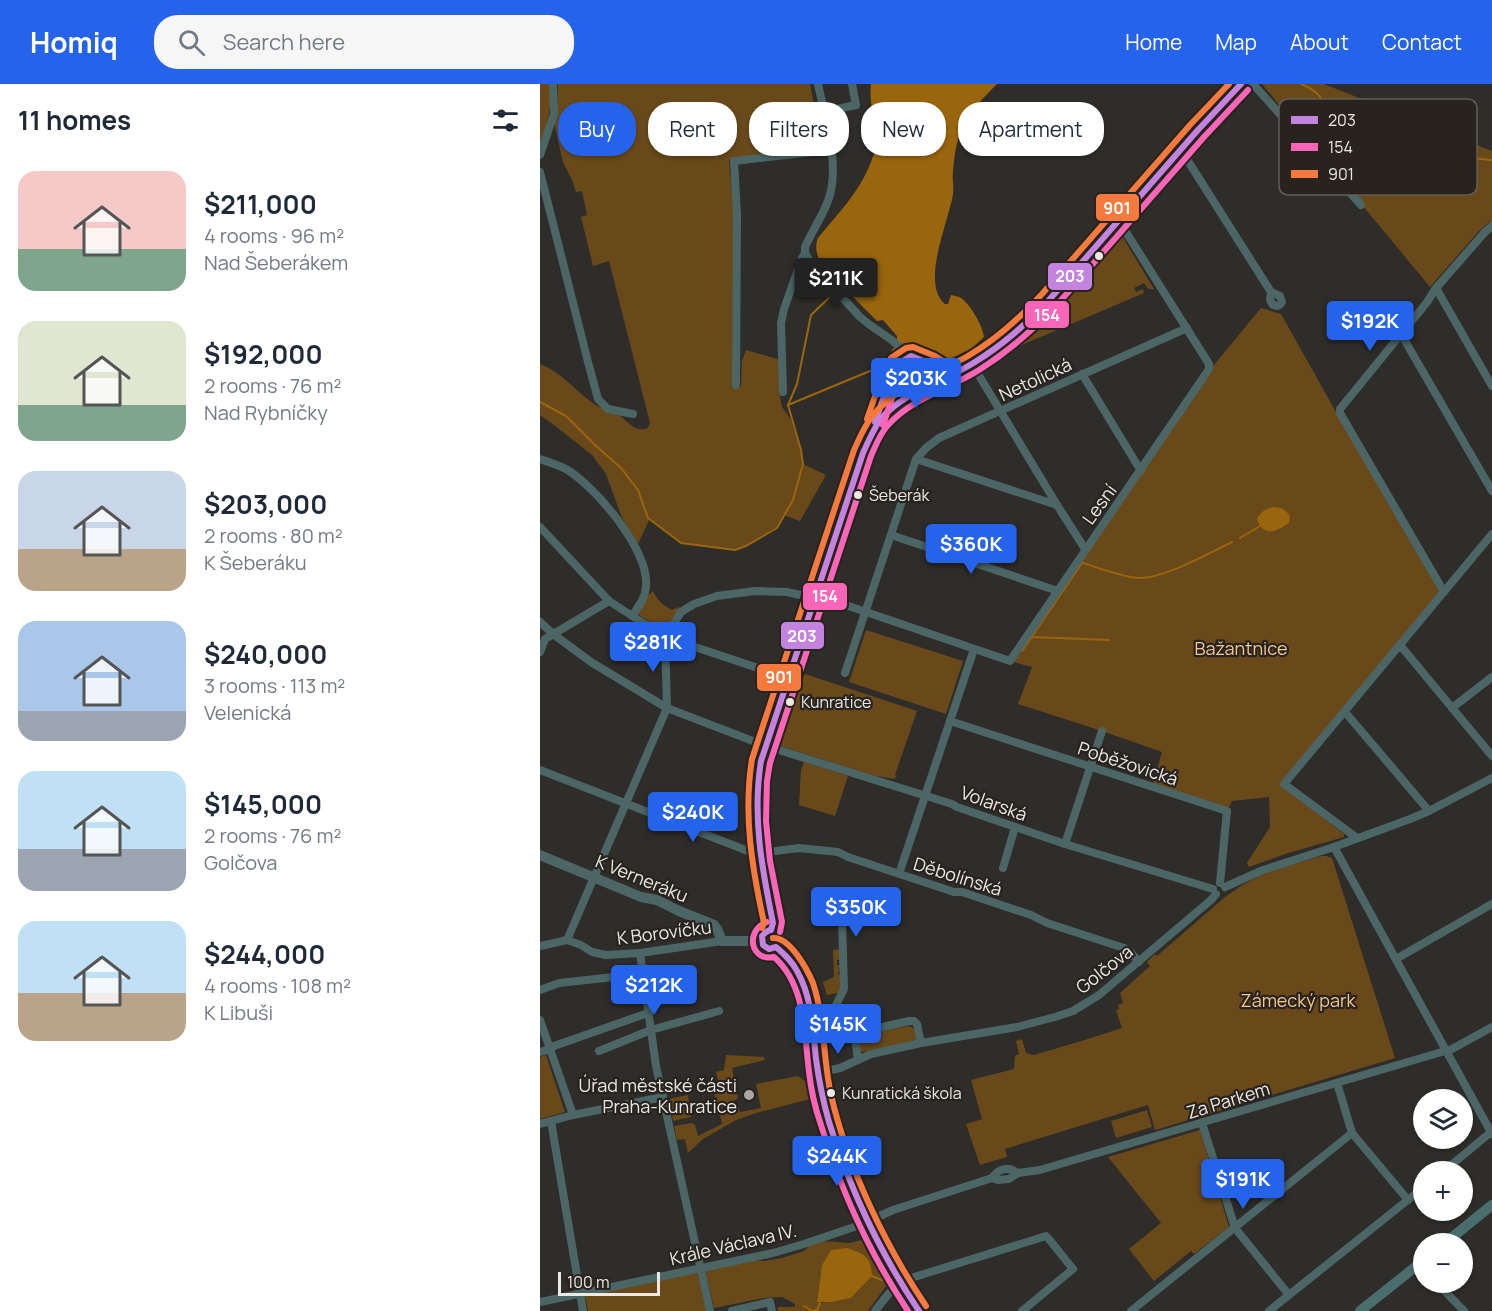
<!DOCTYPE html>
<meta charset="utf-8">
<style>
:root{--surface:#fff;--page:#f6f6f7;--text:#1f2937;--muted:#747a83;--accent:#2563eb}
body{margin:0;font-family:Manrope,sans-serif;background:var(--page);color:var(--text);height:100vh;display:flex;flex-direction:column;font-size:22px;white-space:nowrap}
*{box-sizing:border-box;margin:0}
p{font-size:20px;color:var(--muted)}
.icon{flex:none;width:33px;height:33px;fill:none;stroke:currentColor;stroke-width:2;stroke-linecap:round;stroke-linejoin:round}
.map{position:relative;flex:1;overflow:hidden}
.sheet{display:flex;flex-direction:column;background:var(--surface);width:540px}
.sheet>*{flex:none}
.top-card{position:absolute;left:18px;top:18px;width:570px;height:54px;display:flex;gap:12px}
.controls{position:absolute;left:873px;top:1005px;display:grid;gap:12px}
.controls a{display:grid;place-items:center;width:60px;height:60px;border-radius:50%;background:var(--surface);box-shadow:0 2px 4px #0004;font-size:30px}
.scale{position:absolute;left:18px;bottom:15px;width:102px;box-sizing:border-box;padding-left:6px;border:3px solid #ece9e5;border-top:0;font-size:16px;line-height:21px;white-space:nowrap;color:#ece9e5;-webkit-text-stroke:4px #28231e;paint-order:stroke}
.price{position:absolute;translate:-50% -51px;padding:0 14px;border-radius:6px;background:var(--accent);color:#fff;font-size:20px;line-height:39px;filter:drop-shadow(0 2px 3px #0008)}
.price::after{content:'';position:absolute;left:50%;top:36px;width:18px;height:14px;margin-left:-9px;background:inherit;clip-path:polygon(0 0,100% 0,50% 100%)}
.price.selected{background:#222;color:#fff}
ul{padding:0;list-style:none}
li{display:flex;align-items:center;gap:18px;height:150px;padding:0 18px}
li span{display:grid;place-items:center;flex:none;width:168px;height:120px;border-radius:18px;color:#555}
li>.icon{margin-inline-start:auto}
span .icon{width:72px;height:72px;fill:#fffc;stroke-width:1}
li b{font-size:26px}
h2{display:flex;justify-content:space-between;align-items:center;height:72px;padding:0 18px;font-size:26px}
.pill{padding:0 21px;border-radius:24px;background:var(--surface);box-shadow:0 2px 4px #0004;font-size:21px;line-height:54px}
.pill.selected{background:var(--accent);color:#fff}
header{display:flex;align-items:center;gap:36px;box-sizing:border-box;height:84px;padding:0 30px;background:var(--accent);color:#fff}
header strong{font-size:28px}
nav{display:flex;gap:33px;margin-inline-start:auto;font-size:21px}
.search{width:420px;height:54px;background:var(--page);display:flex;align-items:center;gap:15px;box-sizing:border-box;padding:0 21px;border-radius:24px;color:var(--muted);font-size:22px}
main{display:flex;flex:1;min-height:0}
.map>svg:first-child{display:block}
</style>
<header>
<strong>Homiq</strong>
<div class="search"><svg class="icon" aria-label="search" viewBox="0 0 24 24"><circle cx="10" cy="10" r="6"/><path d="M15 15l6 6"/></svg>Search here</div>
<nav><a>Home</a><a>Map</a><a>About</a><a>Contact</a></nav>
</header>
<main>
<section class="sheet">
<h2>11 homes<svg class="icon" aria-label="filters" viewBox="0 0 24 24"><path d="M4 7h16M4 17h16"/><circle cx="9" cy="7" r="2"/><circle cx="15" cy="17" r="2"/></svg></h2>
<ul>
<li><span style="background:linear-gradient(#f6c9c9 65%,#7fa58c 0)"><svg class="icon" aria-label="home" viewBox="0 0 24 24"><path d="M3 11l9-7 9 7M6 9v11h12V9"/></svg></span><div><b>$211,000</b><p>4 rooms · 96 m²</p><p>Nad Šeberákem</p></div></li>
<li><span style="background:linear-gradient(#dfe7d0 70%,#7fa58c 0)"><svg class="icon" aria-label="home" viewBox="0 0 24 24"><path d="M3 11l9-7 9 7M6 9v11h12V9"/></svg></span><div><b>$192,000</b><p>2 rooms · 76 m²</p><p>Nad Rybníčky</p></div></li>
<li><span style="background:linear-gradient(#c9d6e8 65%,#b9a48a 0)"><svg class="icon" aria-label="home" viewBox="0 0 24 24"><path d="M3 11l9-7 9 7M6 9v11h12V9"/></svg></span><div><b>$203,000</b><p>2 rooms · 80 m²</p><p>K Šeberáku</p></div></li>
<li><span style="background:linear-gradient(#a9c7e8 75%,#9aa5b1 0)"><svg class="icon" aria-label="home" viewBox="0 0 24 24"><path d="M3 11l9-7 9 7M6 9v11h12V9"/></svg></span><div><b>$240,000</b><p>3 rooms · 113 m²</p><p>Velenická</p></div></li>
<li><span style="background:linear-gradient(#bfe0f5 65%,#9aa5b1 0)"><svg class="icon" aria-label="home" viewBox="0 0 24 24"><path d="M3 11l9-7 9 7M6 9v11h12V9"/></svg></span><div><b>$145,000</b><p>2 rooms · 76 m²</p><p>Golčova</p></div></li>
<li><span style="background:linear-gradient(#bfe0f5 60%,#b9a48a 0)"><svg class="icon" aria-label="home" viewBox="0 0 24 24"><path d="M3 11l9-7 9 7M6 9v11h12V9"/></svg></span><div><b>$244,000</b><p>4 rooms · 108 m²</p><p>K Libuši</p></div></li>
</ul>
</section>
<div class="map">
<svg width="952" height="1227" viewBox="0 0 952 1227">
<rect width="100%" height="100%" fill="#2f2d2a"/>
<g fill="#69491a" fill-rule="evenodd">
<path d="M0 0H11C12 23 7 41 0 63Z"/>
<path d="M18 0H270L283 65 208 72 189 76 194 134V298L201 303 202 277 206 266 241 276 239 308 242 323 251 336 261 366 263 380 286 391 260 437 244 431 238 442 206 462 195 466 141 459 115 440 110 434 98 460 82 434 66 390 52 371 14 341 0 331V280C21 288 36 307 54 320 62 325 72 327 80 332 90 339 95 349 108 344L110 339 69 177 53 182 41 133 47 131 42 107 36 108 32 96 23 78 14 39 17 30Z"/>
<path d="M722 0H784L952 67V138L948 139 939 147 890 203Z"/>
<path d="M579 147 614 205C607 206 607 203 604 199L594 204 596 208 603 205 604 209 470 266 518 217Z"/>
<path d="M721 224 741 230 796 328 800 329 904 508 743 703 804 750V753L748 769 709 783 707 779 730 743 729 713 692 717 687 727 612 703 622 668 562 647 478 620 492 583 470 577 669 287Z"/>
<path d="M388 284 393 288V292L390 295C371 304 354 314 340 331 349 306 350 302 374 290 379 288 383 285 388 284Z"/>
<path d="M113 507C118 517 123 521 132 526L140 522 124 547 99 531C98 521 106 513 113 507Z"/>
<path d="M326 546 423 577 406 630 309 598Z"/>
<path d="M259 588 377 627 355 691 356 692 355 695 336 692 237 661 235 657 236 653H238Z"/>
<path d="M264 678 308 692 295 732 259 721 261 686Z"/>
<path d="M781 772H786L792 774 855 974 615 1046 608 1021 465 1065 467 1073 440 1081 426 1040 442 1035 431 996 474 985 475 972 479 970 476 957 482 955 486 969 494 971 548 955 582 944 576 926 579 925 578 921 583 919 580 909 610 882 607 878 615 870 617 872 685 813 704 800 730 787Z"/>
<path d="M302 865V875L297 876V881H300L298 891H303L301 905 298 909 287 911 283 898 294 893 293 866Z"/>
<path d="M369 942C376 944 376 949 377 955L376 957 322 968 320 966 318 952Z"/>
<path d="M6 971 25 1028 0 1035V973Z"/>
<path d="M186 971 224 973 225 976 192 984 198 1014 179 1026 173 1006 174 1005 173 1000 179 999 176 988 184 986Z"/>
<path d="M258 992 266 998 270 1015 216 1029 196 1036 163 1055 148 1069 145 1055 137 1056 134 1042 152 1039 155 1041 158 1052 182 1040 180 1031 196 1019 200 1028 221 1024 216 1000Z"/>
<path d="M148 1011 151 1033 133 1037 129 1015Z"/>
<path d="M607 1026 612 1043 576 1054 571 1037Z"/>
<path d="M660 1046 689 1143 654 1170 651 1167 614 1197 589 1165 621 1139 568 1073Z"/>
<path d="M325 1155 347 1194 346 1202 328 1227H238V1223H255V1220L242 1213 224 1214 174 1224 165 1186 214 1176 224 1177 242 1174 264 1167 269 1162 283 1157 310 1159ZM292 1166 332 1192 311 1214 280 1219 277 1217 282 1181Z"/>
<path d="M157 1188 167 1227H48L45 1212Z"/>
</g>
<g fill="#9a660d">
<path d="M331 0H457C441 16 424 33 418 56 415 65 414 77 413 87 412 95 414 103 413 110 409 137 380 199 405 220H408L411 211C414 212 418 212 421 214 430 220 443 242 444 253L433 263 432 268 430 269 426 267 410 275H406L366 259 362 260 357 256V252L343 236 337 237C328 228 319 219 310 210 296 196 269 176 278 154 298 130 320 107 331 78 332 74 335 69 336 65 339 44 328 22 331 0Z"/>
<path d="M733 423C741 423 745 425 750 432L749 439C737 447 723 454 717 435 720 428 726 425 733 423Z"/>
<path d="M307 1164C324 1170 331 1172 332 1192L311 1214 291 1218H277L282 1181 291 1166Z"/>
</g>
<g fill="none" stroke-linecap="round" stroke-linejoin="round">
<g stroke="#9a660d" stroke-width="2">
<path d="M761 0C780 7 780 16 793 28L817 30 821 32 830 33 839 46 851 50 857 48 861 50 865 61 875 64 891 66 903 77 909 81H914L930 74 952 76"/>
<path d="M0 318 26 332 55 361 81 384 98 406 108 434 141 459 195 466 206 462 237 444 253 416 263 380 261 366 248 321 257 300 271 231 293 210"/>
<path d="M248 321 342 282 347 277 354 265"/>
<path d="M700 454 720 442"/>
<path d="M540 478C555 483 583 493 598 494 623 495 669 469 692 458"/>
<path d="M492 553 569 556"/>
<path d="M482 567 542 479"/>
<path d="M332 1192 342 1196"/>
<path d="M264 1222 273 1227 277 1226 280 1219"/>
</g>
<g stroke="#4c6666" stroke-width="8">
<path d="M713 0 821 121"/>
<path d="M283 28 316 21 312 0"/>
<path d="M641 66 731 208 740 212 742 218C740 221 737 223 733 221L730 216 731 208"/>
<path d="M0 71 14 30 13 0"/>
<path d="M0 88 48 278 58 315 68 325 93 330"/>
<path d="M265 169 271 179 320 233 330 241 353 257 367 270 399 284 403 288 407 293"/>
<path d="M896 204 952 302"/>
<path d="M889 215 896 204 945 148 952 142"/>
<path d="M888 217 800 325V329L904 508"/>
<path d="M861 250 952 407"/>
<path d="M432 280 517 421 545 465"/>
<path d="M542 290 601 387"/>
<path d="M196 301 197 131 194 77 291 66"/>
<path d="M243 308 241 239 244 225 262 174 265 169V163C272 147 282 133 288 117 301 82 285 35 278 0"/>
<path d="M0 375C8 378 18 381 26 385 56 403 110 467 106 503 105 515 98 523 92 532"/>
<path d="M376 375 517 421"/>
<path d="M0 443 69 517 125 553 248 594"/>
<path d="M351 451 518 507"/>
<path d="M0 538 13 550 51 578 127 624 226 662 412 720 417 723 525 760 673 805"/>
<path d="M125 553 141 528 154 520 177 512 215 507 247 508 269 513H282L470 577 669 285V280L579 137"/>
<path d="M860 561 952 672"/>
<path d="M0 568 5 555 69 517"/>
<path d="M305 589 376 375 386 364 399 354 647 244"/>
<path d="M912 624 952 593"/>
<path d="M805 628 889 727"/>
<path d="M410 637 687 727 680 799"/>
<path d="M0 686 213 769H220L259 764 298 768 308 773 414 808H422L491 831 507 839 584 864 591 869 599 878"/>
<path d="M817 754 744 700 952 450"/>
<path d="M525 760 562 647"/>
<path d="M794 763 952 1050"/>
<path d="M463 784 475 743"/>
<path d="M359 790 434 565"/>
<path d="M685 803 723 786 794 763 870 735 889 727 952 694"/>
<path d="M302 836 304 905 294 925 305 940 314 946 318 976"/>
<path d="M27 856 127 624 125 553"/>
<path d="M0 862 27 856 41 861 52 868 66 871 100 869 182 857"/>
<path d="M100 869 116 982 170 1227"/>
<path d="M856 875 952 820"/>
<path d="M0 906 19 899 102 890"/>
<path d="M0 936 33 1031"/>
<path d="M314 946 334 945 369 937H374L377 940 381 959"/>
<path d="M59 967 111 946 179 927"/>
<path d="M0 968 11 965 14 962 108 929"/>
<path d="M278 989 300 984 331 970 381 959 477 943 515 933 533 927 559 911 671 816 676 810"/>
<path d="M797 999 812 1049 868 1116"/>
<path d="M11 1037 43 1227"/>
<path d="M662 1039 695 1144 749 1211"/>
<path d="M0 1040 33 1031 123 1013"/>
<path d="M903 1088 951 1048"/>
<path d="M452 1094C459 1084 468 1082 478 1089"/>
<path d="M896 1198 924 1227"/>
<path d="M0 1218 233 1169 264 1160 320 1141 353 1126 452 1094 458 1096 469 1095 478 1089 500 1086 527 1078 912 965 952 943"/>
<path d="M192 1227 230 1218 232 1227"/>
<path d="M335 1227C345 1214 353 1202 368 1195L506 1152 508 1154 533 1185 482 1227"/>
<path d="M591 1227 812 1049"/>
<path d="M729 1227 884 1103"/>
</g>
<g stroke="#4c6666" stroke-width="10">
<path d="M0 771 101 813 117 816 139 827 174 841 177 845 182 857H221"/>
<path d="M231 846 233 839C222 788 210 728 221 677L310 408 323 369 334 345 342 334 364 315 432 280 464 259 485 241 509 216 657 47 701 0"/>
<path d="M231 846C214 850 220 869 236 863 274 888 272 949 278 989 282 1021 293 1051 304 1081 324 1132 347 1182 379 1227"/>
<path d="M231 846C240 848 242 856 236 863"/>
</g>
<g stroke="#4a6e6e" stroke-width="10">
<path d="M904 1160 952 1121"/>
<path d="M820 1227 884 1176"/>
</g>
<g stroke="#28231e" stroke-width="10">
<g id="bus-1">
<path d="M335 338 347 304 359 279 371 272 396 282 407 293"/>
<path d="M230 846 226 848 222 852 223 861 229 865 236 863C244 870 252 877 257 887 272 913 273 946 276 975 279 997 283 1017 289 1038 310 1105 340 1169 379 1227"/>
<path d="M231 846 233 839C222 785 212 732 221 677L323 369C328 358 333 346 340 336 364 307 404 298 435 278 464 260 485 241 509 216L657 47 701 0"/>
</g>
</g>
<g stroke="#28231e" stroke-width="10">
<g id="bus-2">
<path d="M343 341C349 325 357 290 372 282 383 286 393 290 400 299"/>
<path d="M227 838C204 847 211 878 234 873 266 901 264 949 269 988 271 1006 275 1024 281 1041 301 1107 330 1170 368 1227"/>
<path d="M240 848 242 838 230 777 226 737 227 697 230 679 331 372C336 361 340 349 349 340 373 314 409 305 439 286 469 267 491 248 516 222L664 53 708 6"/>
</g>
</g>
<g stroke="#28231e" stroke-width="10">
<g id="bus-3">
<path d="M327 335 339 301 351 274 366 264 373 263 395 272 406 279 414 287"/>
<path d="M222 844 224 839C212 784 203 730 212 675L314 366C320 353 325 340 334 330 358 301 397 290 428 272 457 255 480 234 502 210L650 41 689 0"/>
<path d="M233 854C250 853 267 885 273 899 285 935 283 975 291 1011 308 1084 345 1161 386 1222"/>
</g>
</g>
<use href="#bus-1" stroke="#c483df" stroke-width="6"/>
<use href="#bus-2" stroke="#fa66b7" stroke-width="6"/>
<use href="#bus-3" stroke="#f6793e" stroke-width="6"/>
</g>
<g fill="#ece9e5" stroke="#28231e" stroke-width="2">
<circle cx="559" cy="172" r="5"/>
<circle cx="318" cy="411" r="5"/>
<circle cx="250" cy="618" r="5"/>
<circle cx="291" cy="1009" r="5"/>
</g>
<circle fill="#aaa7a4" stroke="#28231e" stroke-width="2" cx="209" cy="1011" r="6"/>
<g text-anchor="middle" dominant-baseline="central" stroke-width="4.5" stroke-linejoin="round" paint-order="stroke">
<g font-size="16" fill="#ece9e5" stroke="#28231e" text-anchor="start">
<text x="329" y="411">Šeberák</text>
<text x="261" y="618">Kunratice</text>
<text x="302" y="1009">Kunratická škola</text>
</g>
<g font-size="18" fill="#ece9e5" stroke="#28231e">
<text transform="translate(495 295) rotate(-25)">Netolická</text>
<text transform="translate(559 420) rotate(-54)">Lesní</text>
<text transform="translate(588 679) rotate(18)">Poběžovická</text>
<text transform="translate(454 719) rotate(20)">Volarská</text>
<text transform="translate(418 792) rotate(17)">Děbolínská</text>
<text transform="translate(102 794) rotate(22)">K Verneráku</text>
<text transform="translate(124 848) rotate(-7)">K Borovíčku</text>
<text transform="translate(564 885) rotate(-38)">Golčova</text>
<text transform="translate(688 1016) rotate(-17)">Za Parkem</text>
<text transform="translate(193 1160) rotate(-13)">Krále Václava IV.</text>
</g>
<g font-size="18" fill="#f6c78e" stroke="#28231e">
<text x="701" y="564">Bažantnice</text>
<text x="758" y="916">Zámecký park</text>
</g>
<g font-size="18" fill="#ece9e5" stroke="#28231e" text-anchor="end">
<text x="197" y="1001">Úřad městské části<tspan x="197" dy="21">Praha-Kunratice</tspan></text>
</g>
</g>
<rect x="739" y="15" width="198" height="96" rx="9" fill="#28231e" stroke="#635e5a" stroke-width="1.5"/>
<rect x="751" y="32" width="27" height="8" fill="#c483df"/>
<rect x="751" y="59" width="27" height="8" fill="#fa66b7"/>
<rect x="751" y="86" width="27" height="8" fill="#f6793e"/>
<g font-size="16" fill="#ece9e5">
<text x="788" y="42">203</text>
<text x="788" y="69">154</text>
<text x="788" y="96">901</text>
</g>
<g stroke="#28231e" stroke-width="2">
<rect x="555" y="109" width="45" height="29" rx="6" fill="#f6793e"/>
<rect x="507" y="178" width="46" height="29" rx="6" fill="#c483df"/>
<rect x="484" y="216" width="46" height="29" rx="6" fill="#fa66b7"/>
<rect x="262" y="498" width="46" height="29" rx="6" fill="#fa66b7"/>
<rect x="240" y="537" width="45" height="29" rx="6" fill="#c483df"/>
<rect x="216" y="579" width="46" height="29" rx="6" fill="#f6793e"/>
</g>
<g font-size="16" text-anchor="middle" font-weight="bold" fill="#fff">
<text x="577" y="130">901</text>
<text x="530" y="198">203</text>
<text x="507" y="237">154</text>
<text x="285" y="518">154</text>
<text x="262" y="558">203</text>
<text x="239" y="599">901</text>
</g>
</svg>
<div class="controls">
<a><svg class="icon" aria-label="layers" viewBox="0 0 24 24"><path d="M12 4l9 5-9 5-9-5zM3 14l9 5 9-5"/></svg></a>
<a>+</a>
<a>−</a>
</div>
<div class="scale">100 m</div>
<b class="price selected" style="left:296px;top:225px">$211K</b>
<b class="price" style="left:830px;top:268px">$192K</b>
<b class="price" style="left:376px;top:325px">$203K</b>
<b class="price" style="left:431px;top:491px">$360K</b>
<b class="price" style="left:113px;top:589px">$281K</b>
<b class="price" style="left:153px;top:759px">$240K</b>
<b class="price" style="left:316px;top:854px">$350K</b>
<b class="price" style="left:114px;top:932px">$212K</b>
<b class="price" style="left:298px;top:971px">$145K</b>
<b class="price" style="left:297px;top:1103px">$244K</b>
<b class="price" style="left:703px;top:1126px">$191K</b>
<div class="top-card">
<a class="pill selected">Buy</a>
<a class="pill">Rent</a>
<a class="pill">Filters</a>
<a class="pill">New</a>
<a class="pill">Apartment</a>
</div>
</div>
</main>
